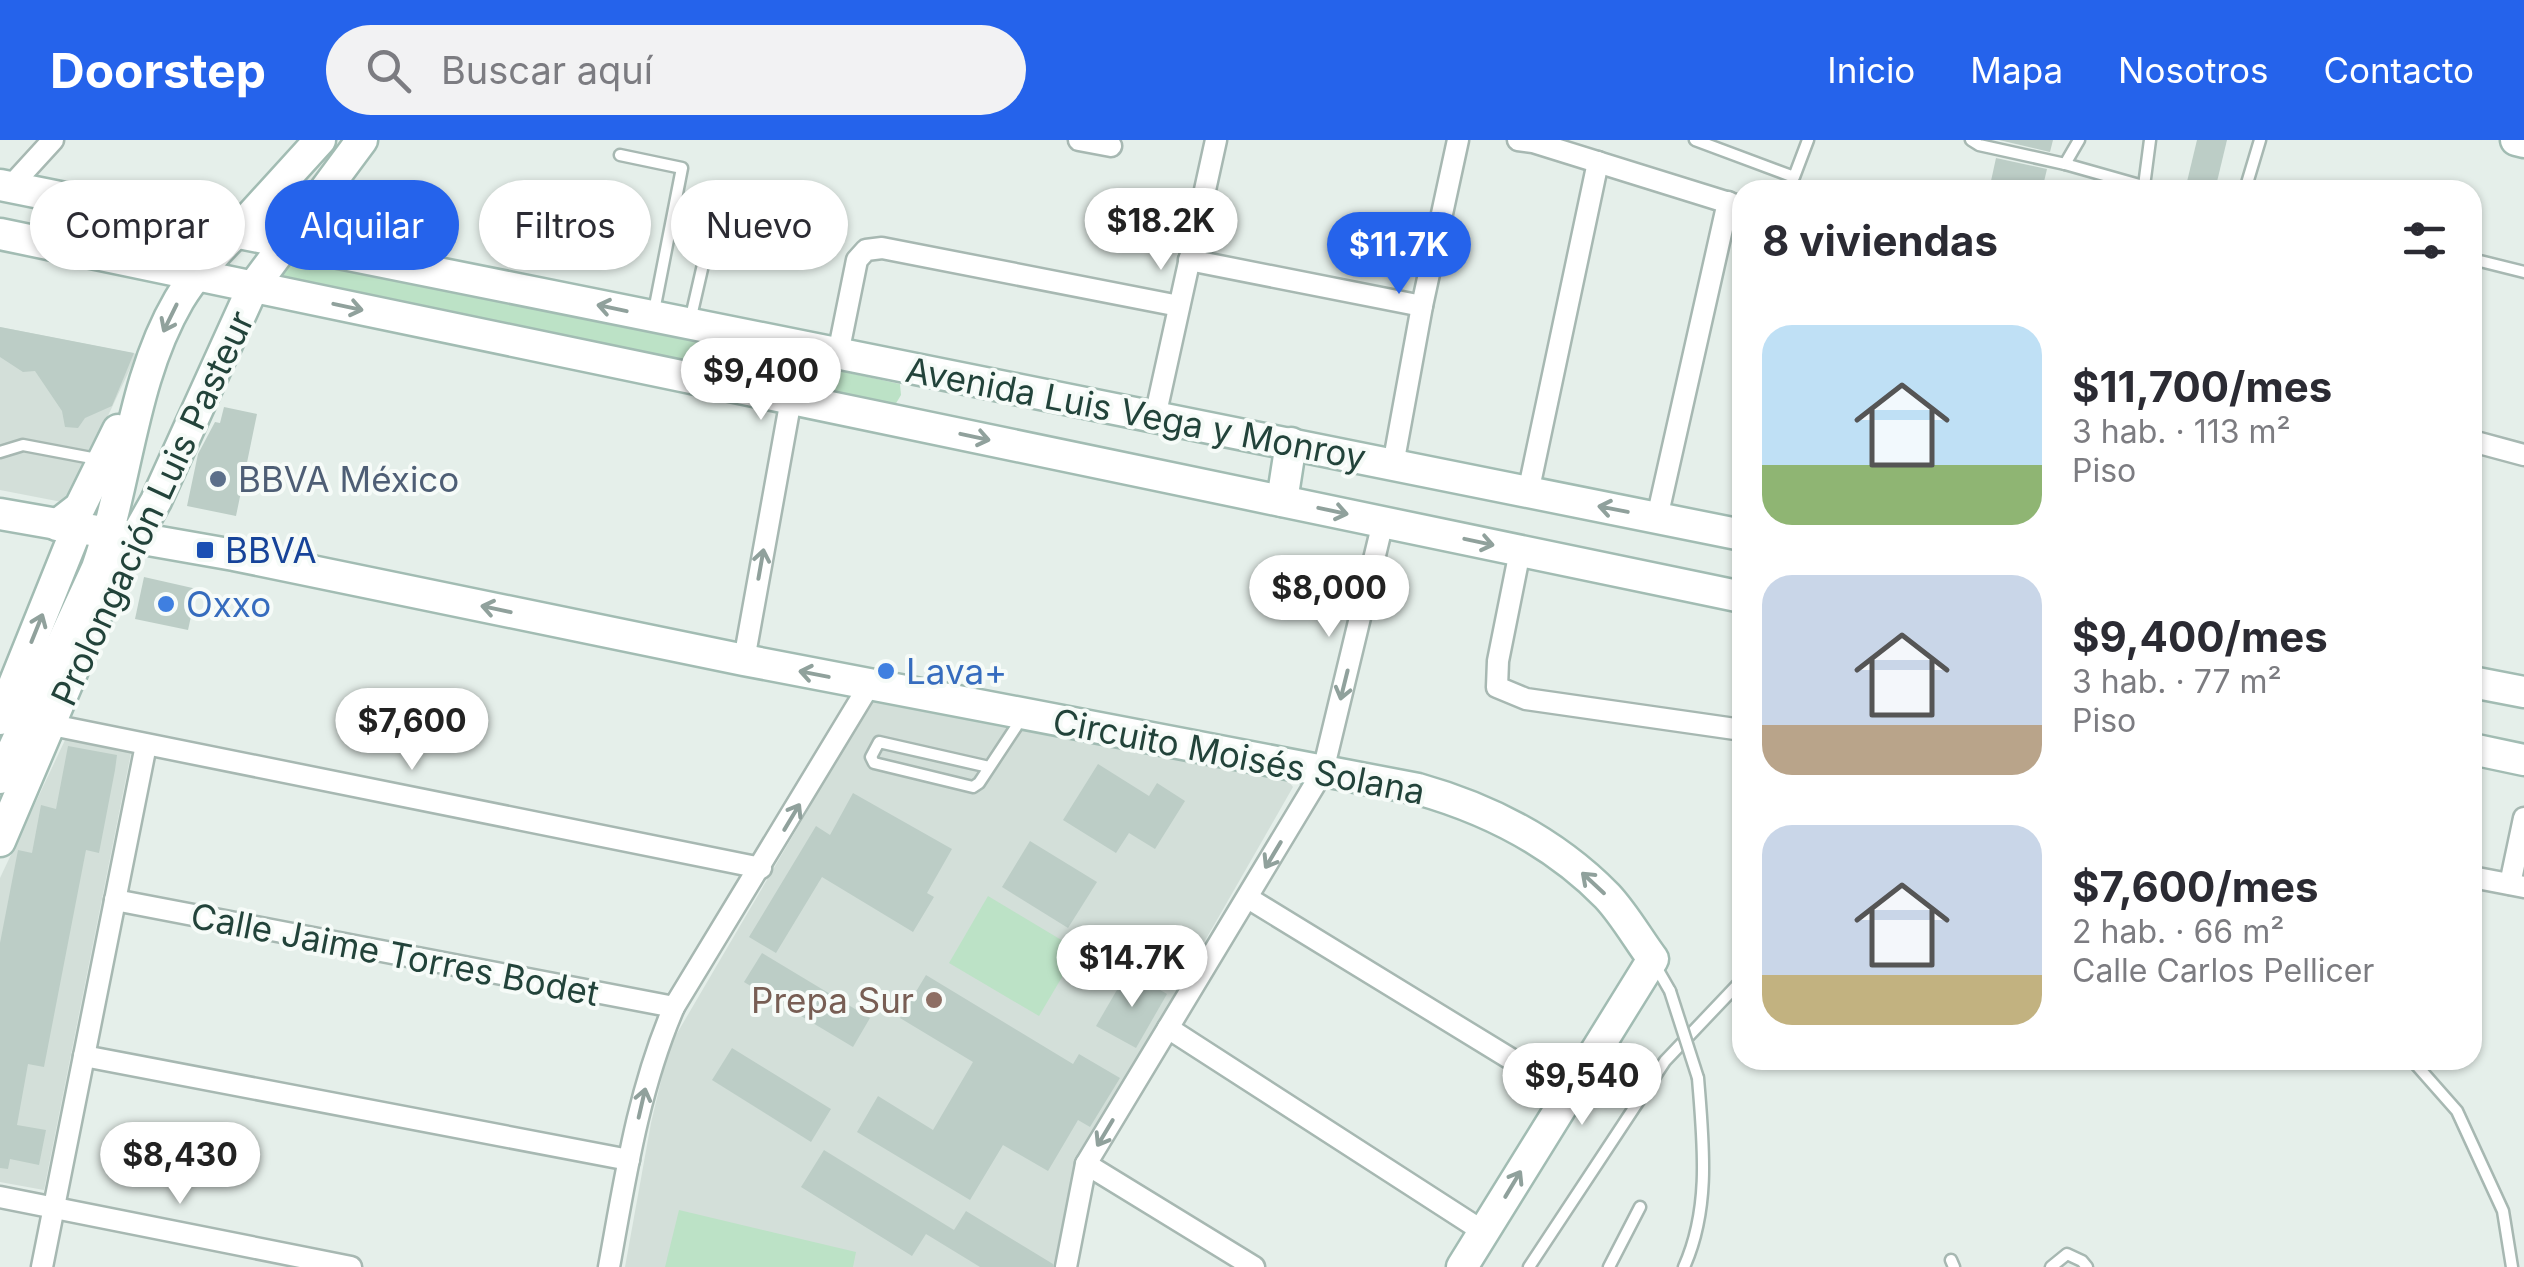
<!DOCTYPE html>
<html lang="es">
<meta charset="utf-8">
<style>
:root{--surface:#fff;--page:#f2f2f3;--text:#2b2b33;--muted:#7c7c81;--accent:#2563eb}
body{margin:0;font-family:Inter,sans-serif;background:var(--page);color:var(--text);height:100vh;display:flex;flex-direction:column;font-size:38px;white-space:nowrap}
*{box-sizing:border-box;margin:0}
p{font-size:32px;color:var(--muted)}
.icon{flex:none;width:55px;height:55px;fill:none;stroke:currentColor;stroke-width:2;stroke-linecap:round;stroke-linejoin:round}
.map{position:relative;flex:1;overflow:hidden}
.panel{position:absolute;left:1732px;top:40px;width:750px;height:890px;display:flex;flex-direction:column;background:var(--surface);border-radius:30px;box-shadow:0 2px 8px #0004}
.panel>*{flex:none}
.banner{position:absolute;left:30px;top:40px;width:950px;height:90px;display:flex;gap:20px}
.price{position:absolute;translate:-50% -85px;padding:0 22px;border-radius:35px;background:#fff;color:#222;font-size:32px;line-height:65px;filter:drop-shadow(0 2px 5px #0008)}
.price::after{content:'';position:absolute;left:50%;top:60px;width:30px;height:22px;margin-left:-15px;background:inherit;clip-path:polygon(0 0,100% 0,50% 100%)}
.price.selected{background:var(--accent);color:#fff}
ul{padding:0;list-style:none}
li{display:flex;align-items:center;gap:30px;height:250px;padding:0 30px}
li span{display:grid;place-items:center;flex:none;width:280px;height:200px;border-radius:30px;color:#555}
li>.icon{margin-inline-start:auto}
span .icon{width:120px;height:120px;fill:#fffc;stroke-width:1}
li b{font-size:42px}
h2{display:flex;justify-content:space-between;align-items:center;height:120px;padding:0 30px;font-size:42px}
.pill{padding:0 35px;border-radius:45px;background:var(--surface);box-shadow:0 2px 8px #0004;font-size:35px;line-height:90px}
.pill.selected{background:var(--accent);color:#fff}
header{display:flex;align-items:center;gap:60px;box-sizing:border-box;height:140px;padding:0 50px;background:var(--accent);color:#fff}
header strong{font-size:48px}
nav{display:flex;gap:55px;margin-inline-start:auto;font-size:35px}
.search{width:700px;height:90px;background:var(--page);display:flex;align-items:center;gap:25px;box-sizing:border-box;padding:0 35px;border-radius:55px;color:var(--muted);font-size:38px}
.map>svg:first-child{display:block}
</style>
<header>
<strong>Doorstep</strong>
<div class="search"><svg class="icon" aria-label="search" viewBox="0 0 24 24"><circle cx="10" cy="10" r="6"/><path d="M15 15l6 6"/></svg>Buscar aquí</div>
<nav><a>Inicio</a><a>Mapa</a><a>Nosotros</a><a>Contacto</a></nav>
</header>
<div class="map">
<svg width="2524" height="1127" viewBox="0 0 2524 1127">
<rect width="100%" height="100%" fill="#e5efea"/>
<g fill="#d3dfd9">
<path d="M0 187 137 214 67 363 0 350Z"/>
<path d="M873 559 1286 638 1293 647 1084 1012 1057 1127H625L651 983 669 907Z"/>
<path d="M66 598 131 613 44 1050 0 1042V738Z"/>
</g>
<g fill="#bce2c6">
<path d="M291 112 900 244 901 255 895 265 281 142 277 135Z"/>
<path d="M988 756 1078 810 1039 876 949 823Z"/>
<path d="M679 1070 856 1112 853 1127H665Z"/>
</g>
<g fill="#bccdc6">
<path d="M1999 0H2053L2050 12Z"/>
<path d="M2197 0H2227L2215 50H2185Z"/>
<path d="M1996 18 2047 29 2042 50H1989Z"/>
<path d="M0 187 134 213 112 266 85 278 78 288 65 287 62 271 35 231 23 232 0 217Z"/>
<path d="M224 267 257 274 236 376 187 366 198 314 215 282 220 283Z"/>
<path d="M144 437 197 449 188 490 135 479Z"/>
<path d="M68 606 117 615 115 630 99 713 86 710 44 927 28 924 17 985 46 990 39 1025 10 1019 8 1029 0 1028V803L18 710 32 713 41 665 56 669Z"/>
<path d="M1098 624 1149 656 1157 643 1185 661 1155 709 1129 693 1116 713 1063 680Z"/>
<path d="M853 653 952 709 927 753 934 757 913 792 822 737 776 813 749 797 816 686 830 695Z"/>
<path d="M1030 701 1097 742 1068 788 1002 747Z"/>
<path d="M762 813 870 878 853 907 744 842Z"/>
<path d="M1128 831 1167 854 1136 908 1096 886Z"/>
<path d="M926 835 1073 924 1079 914 1120 938 1090 987 1078 980 1048 1031 1003 1005 970 1060 857 992 878 956 933 990 973 922 900 878Z"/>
<path d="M732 908 831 969 811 1002 712 940Z"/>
<path d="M824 1010 954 1090 966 1071 1053 1124V1127H980L926 1094 912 1116 801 1047Z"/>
</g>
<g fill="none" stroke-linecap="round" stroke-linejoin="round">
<g stroke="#a7b8b2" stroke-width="15">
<g id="lane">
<path d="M1695 0 1794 37 1808 0"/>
<path d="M1971 0 1979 5 2065 24 2157 50"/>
<path d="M620 15 682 28 654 171"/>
<path d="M2065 24 2079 0"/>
<path d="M2144 46 2150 0"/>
<path d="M2245 50 2260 0"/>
<path d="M2472 119 2524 132"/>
<path d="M690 181 711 90"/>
<path d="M0 312 23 305 97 319"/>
<path d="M989 627 879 602 871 617 874 623 973 647 979 643 1016 587 1020 578"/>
<path d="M1655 825 1670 851"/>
<path d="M2412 920 2457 971 2503 1071 2512 1127"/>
<path d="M1951 1120 1954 1127"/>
<path d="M1529 1127 1665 921 1742 840"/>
<path d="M1609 1127 1640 1067"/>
<path d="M1684 1127C1711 1067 1703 1002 1698 938"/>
<path d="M2051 1127 2067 1114 2082 1121 2087 1127"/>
</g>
</g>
<g stroke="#a7b8b2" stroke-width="25">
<g id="street">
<path d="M1079 0 1111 6"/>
<path d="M1518 0 1533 2 1742 67"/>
<path d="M10 47 53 0"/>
<path d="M1189 120 1422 166"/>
<path d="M838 214 857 120 866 110 882 108 1179 166"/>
<path d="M1155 277 1216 0"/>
<path d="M2472 301 2524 315"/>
<path d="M1393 325 1422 166 1458 0"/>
<path d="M1528 353 1598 22"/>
<path d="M1657 378 1728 62"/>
<path d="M1520 411 1498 521 1497 547 1526 559 1742 590"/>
<path d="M744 520 791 259"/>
<path d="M52 585 761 728"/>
<path d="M2472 737 2524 747"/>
<path d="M2510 744 2524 678"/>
<path d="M1248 758 1568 954"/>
<path d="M115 760 674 867"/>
<path d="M1168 888 1484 1092"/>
<path d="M84 916 629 1020"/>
<path d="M1086 1024 1254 1127"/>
<path d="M0 1057 351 1127"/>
<path d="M42 1127 146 605"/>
<path d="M609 1127C625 1039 638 950 674 867L870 544"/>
<path d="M1066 1127 1086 1024 1323 631 1383 382"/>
</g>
</g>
<g stroke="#a2bcb3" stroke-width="35">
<g id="secondary">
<path d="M2516 0 2524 2"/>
<path d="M0 45 1742 395"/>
<path d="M0 94 1742 457"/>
<path d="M1282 361 1291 303"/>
<path d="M0 374 234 415 744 520 1418 649C1489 669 1554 702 1607 756 1624 774 1638 799 1653 819L1462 1127"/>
<path d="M57 385 80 367 118 290"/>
<path d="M2472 542 2524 552"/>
<path d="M0 579 77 388"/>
<path d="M2472 609 2524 620"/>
<path d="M0 638 97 428C128 340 131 242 179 160 195 133 217 112 238 90 265 60 293 30 320 0"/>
<path d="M0 701 111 441 156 361 253 147 362 0"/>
</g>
</g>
<use href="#lane" stroke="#fff" stroke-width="10"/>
<use href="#street" stroke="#fff" stroke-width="20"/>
<use href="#secondary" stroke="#fff" stroke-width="30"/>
<g stroke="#a7b8b2" stroke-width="15" stroke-linecap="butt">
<path id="lane-bridge" d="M1670 851 1698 938"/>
</g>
<use href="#lane-bridge" stroke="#fff" stroke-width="10"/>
</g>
<defs><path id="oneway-shaft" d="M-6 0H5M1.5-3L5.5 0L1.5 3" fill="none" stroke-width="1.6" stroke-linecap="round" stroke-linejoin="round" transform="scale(2.5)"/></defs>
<g stroke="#90a19c">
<use href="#oneway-shaft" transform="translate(348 167) rotate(12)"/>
<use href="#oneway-shaft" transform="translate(612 168) rotate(-168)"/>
<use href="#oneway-shaft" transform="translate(170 178) rotate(116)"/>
<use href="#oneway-shaft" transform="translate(975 297) rotate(12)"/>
<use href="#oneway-shaft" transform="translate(1613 369) rotate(-169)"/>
<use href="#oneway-shaft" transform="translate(1333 371) rotate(12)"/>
<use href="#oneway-shaft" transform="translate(1479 402) rotate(12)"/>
<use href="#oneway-shaft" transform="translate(761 424) rotate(-80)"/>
<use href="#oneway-shaft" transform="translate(496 469) rotate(-168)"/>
<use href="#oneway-shaft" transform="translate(37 488) rotate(-68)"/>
<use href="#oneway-shaft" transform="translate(814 534) rotate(-169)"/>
<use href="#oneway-shaft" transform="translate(1344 545) rotate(104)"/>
<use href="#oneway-shaft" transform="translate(792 677) rotate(-59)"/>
<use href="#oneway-shaft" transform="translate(1273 715) rotate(121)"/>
<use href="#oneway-shaft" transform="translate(1593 743) rotate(-137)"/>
<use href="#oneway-shaft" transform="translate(642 963) rotate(-77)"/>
<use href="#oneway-shaft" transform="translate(1105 993) rotate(121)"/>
<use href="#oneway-shaft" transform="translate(1513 1044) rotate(-59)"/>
</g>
<circle fill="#5c6f8a" stroke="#f6fbf8" stroke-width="4" cx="218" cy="339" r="10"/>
<rect fill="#1a4fb4" stroke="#f6fbf8" stroke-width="4" x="195" y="400" width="20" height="20" rx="5"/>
<g fill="#3f7fe0" stroke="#f6fbf8" stroke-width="4">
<circle cx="166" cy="464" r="10"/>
<circle cx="886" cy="531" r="10"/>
</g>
<circle fill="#8d6e63" stroke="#f6fbf8" stroke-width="4" cx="934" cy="860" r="10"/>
<g text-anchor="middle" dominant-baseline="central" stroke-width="8" stroke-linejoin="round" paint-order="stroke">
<g font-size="35" fill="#22433a" stroke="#f6fbf8">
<text transform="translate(1136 273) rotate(11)">Avenida Luis Vega y Monroy</text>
<text transform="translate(152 368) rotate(-65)">Prolongación Luis Pasteur</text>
<text transform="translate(1239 616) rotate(11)">Circuito Moisés Solana</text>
<text transform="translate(395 814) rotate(11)">Calle Jaime Torres Bodet</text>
</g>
<g font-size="35" fill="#4e5e75" stroke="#f6fbf8" text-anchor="start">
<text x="238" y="339">BBVA México</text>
</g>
<g font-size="35" fill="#164399" stroke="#f6fbf8" text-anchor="start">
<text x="225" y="410">BBVA</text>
</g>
<g font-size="35" fill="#366cbe" stroke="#f6fbf8" text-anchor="start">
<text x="186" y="464">Oxxo</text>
<text x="906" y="531">Lava+</text>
</g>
<g font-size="35" fill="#785e54" stroke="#f6fbf8" text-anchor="end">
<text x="914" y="860">Prepa Sur</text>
</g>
</g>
</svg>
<b class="price" style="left:1161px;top:133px">$18.2K</b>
<b class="price selected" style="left:1399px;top:157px">$11.7K</b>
<b class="price" style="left:761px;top:283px">$9,400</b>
<b class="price" style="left:1329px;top:500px">$8,000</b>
<b class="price" style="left:412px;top:633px">$7,600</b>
<b class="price" style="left:1132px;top:870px">$14.7K</b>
<b class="price" style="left:1582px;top:988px">$9,540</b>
<b class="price" style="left:180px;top:1067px">$8,430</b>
<div class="banner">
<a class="pill">Comprar</a>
<a class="pill selected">Alquilar</a>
<a class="pill">Filtros</a>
<a class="pill">Nuevo</a>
</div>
<section class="panel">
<h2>8 viviendas<svg class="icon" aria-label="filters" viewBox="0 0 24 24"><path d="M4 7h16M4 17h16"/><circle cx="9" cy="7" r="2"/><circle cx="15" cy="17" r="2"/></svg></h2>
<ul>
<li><span style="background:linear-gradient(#bfe0f5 70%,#8fb573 0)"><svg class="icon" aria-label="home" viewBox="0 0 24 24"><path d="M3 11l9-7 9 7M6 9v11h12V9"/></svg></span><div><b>$11,700/mes</b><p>3 hab. · 113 m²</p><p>Piso</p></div></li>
<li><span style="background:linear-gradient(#c9d6e8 75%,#b9a48a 0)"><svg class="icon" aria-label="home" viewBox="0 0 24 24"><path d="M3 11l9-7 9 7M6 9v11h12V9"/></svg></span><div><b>$9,400/mes</b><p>3 hab. · 77 m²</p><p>Piso</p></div></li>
<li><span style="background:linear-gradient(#c9d6e8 75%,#c2b280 0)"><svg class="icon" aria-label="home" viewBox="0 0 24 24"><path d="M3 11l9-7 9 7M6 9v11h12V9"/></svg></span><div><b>$7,600/mes</b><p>2 hab. · 66 m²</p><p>Calle Carlos Pellicer</p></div></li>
</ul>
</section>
</div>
